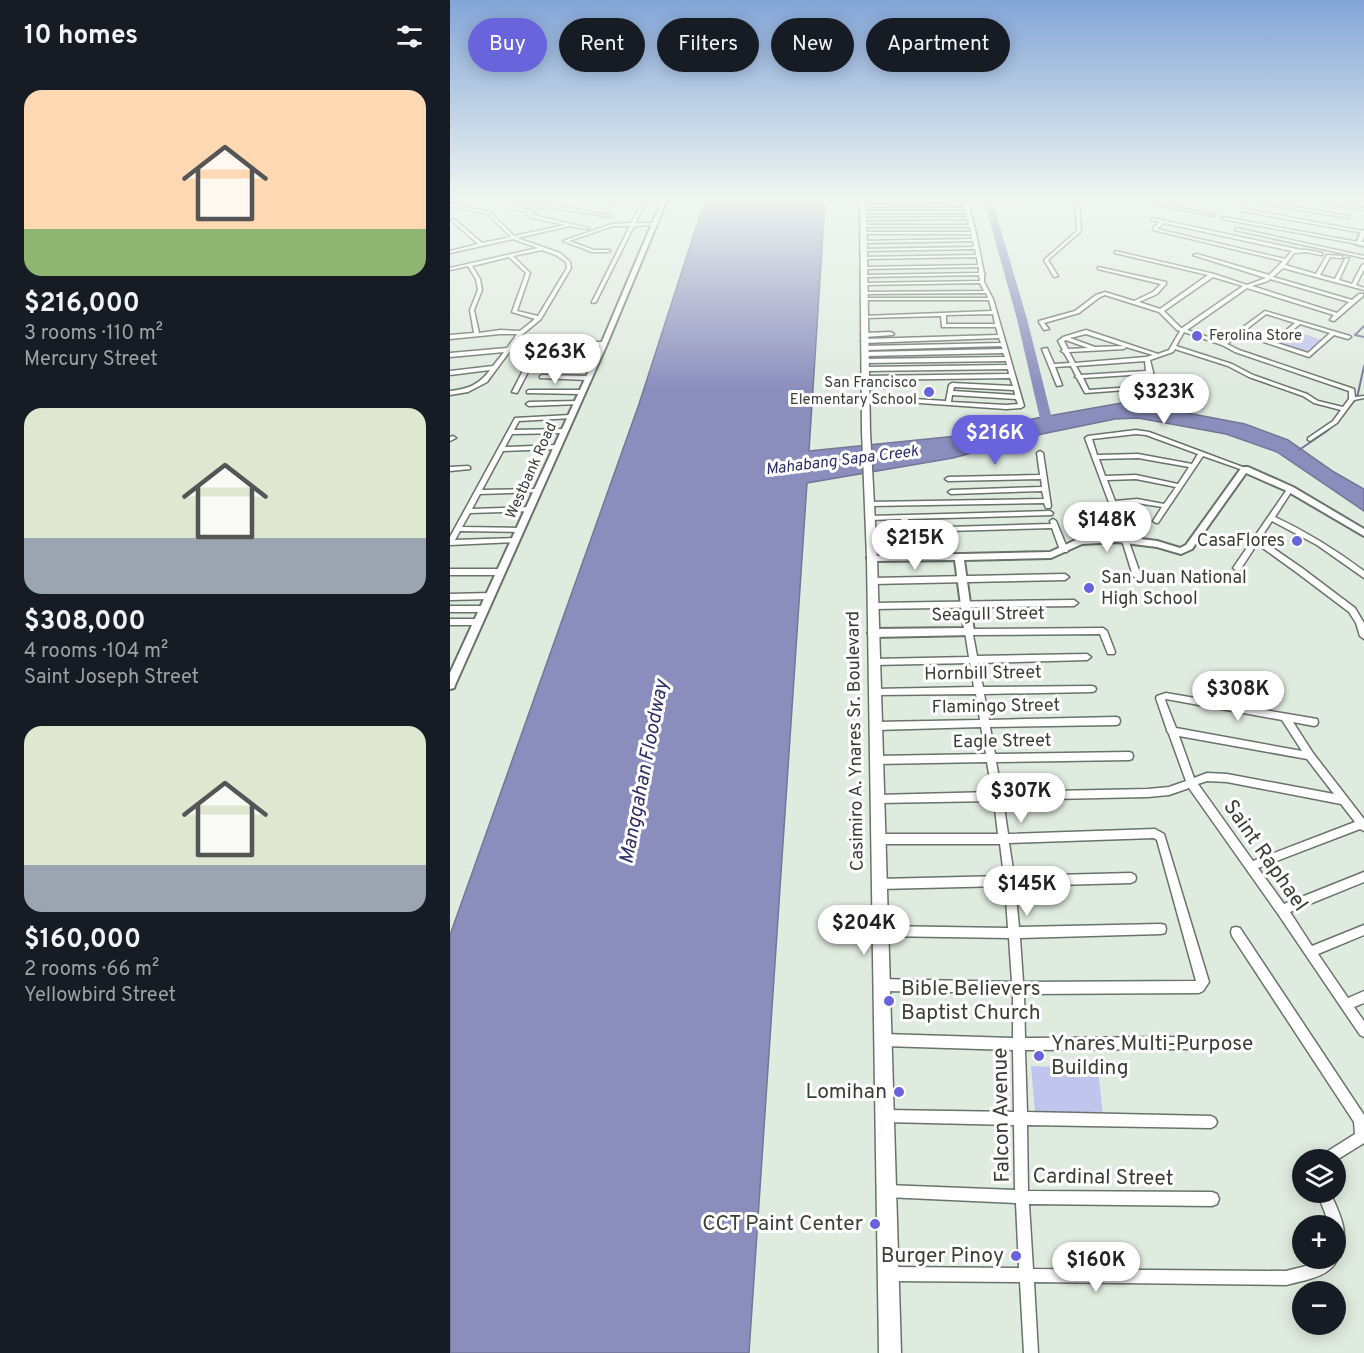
<!DOCTYPE html>
<meta charset="utf-8">
<style>
:root{--surface:#171b24;--page:#20242c;--text:#f1f3f6;--muted:#9ea1a6;--accent:#6963dc}
body{margin:0;font-family:Overpass,sans-serif;background:var(--page);color:var(--text);height:100vh;display:flex;flex-direction:column;font-size:22px;white-space:nowrap}
*{box-sizing:border-box;margin:0}
p{font-size:20px;color:var(--muted)}
.icon{flex:none;width:33px;height:33px;fill:none;stroke:currentColor;stroke-width:2;stroke-linecap:round;stroke-linejoin:round}
.map{position:relative;flex:1;overflow:hidden}
.side{display:flex;flex-direction:column;background:var(--surface);width:450px}
.side>*{flex:none}
.hud{position:absolute;left:18px;top:18px;width:570px;height:54px;display:flex;gap:12px}
.fabs{position:absolute;left:842px;top:1149px;display:grid;gap:12px}
.fabs a{display:grid;place-items:center;width:54px;height:54px;border-radius:50%;background:var(--surface);box-shadow:0 3px 15px #0003;font-size:30px}
.price{position:absolute;translate:-50% -51px;padding:0 14px;border-radius:21px;background:#fff;color:#222;font-size:20px;line-height:39px;filter:drop-shadow(0 2px 3px #0008)}
.price::after{content:'';position:absolute;left:50%;top:36px;width:18px;height:14px;margin-left:-9px;background:inherit;clip-path:polygon(0 0,100% 0,50% 100%)}
.price.active{background:var(--accent);color:#fff}
ul{padding:0;list-style:none}
li{display:grid;align-content:center;gap:12px;height:318px;padding:0 24px}
li span{display:grid;place-items:center;height:186px;border-radius:18px;color:#555}
li>.icon{margin-inline-start:auto}
span .icon{width:108px;height:108px;fill:#fffc;stroke-width:1}
li b{font-size:26px}
h2{display:flex;justify-content:space-between;align-items:center;height:72px;padding:0 24px;font-size:26px}
.pill{padding:0 21px;border-radius:27px;background:var(--surface);box-shadow:0 3px 15px #0003;font-size:21px;line-height:54px}
.pill.active{background:var(--accent);color:#fff}
main{display:flex;flex:1;min-height:0}
.map>svg:first-child{display:block}
</style>
<main>
<section class="side">
<h2>10 homes<svg class="icon" aria-label="filters" viewBox="0 0 24 24"><path d="M4 7h16M4 17h16"/><circle cx="9" cy="7" r="2"/><circle cx="15" cy="17" r="2"/></svg></h2>
<ul>
<li><span style="background:linear-gradient(#ffd9b3 75%,#8fb573 0)"><svg class="icon" aria-label="home" viewBox="0 0 24 24"><path d="M3 11l9-7 9 7M6 9v11h12V9"/></svg></span><div><b>$216,000</b><p>3 rooms · 110 m²</p><p>Mercury Street</p></div></li>
<li><span style="background:linear-gradient(#dfe7d0 70%,#9aa5b1 0)"><svg class="icon" aria-label="home" viewBox="0 0 24 24"><path d="M3 11l9-7 9 7M6 9v11h12V9"/></svg></span><div><b>$308,000</b><p>4 rooms · 104 m²</p><p>Saint Joseph Street</p></div></li>
<li><span style="background:linear-gradient(#dfe7d0 75%,#9aa5b1 0)"><svg class="icon" aria-label="home" viewBox="0 0 24 24"><path d="M3 11l9-7 9 7M6 9v11h12V9"/></svg></span><div><b>$160,000</b><p>2 rooms · 66 m²</p><p>Yellowbird Street</p></div></li>
</ul>
</section>
<div class="map">
<svg width="914" height="1353" viewBox="0 0 914 1353">
<rect width="100%" height="100%" fill="#e0ebdf"/>
<g fill="#c1c4ec">
<path d="M842 330 872 340 858 354 827 344Z"/>
<path d="M581 1066 648 1069 653 1115 585 1112Z"/>
</g>
<path fill="#8b8ebd" stroke="#737695" stroke-width="1.5" d="M255 200H375L359 451 507 436 587 418 677 402 685 403 795 424 838 440 884 472 914 489V511L827 452 776 434 688 418 665 419 592 434 503 458 357 483 299 1353H0V935L189 404Z"/>
<g fill="none" stroke-linecap="round" stroke-linejoin="round">
<path stroke="#737695" stroke-width="1.5" d="M912 328 914 326"/>
<g stroke="#737695" stroke-width="2">
<path d="M914 326 905 335 914 337"/>
<path d="M907 398 914 366"/>
<path d="M897 410 905 400"/>
<path d="M849 450 877 431 891 418"/>
</g>
<path fill="#8b8ebd" fill-rule="evenodd" d="M534 200H542L577 319 603 423 602 426 597 427 591 423 567 319Z"/>
<g stroke="#697369" stroke-width="3">
<g id="minor">
<path d="M64 200 92 203 162 216 160 217 92 206 81 213 82 215 139 228 137 229 120 226 67 238 110 253 120 262 121 268 91 319 73 334 63 348 88 345 91 347 67 393 62 392 84 349 60 351 37 382 18 392 0 395V391C18 389 29 385 40 370L0 375V371L43 366 54 352 0 357V353L57 348 67 334H50L0 339V335L24 333 20 310 28 290 26 279 18 266 0 270V268L88 248 63 239 0 253V251L28 244 2 221V219H4L32 243 61 237 38 214 0 206V204L40 212 64 236 115 225 79 217 77 213 78 212 60 208 61 206 81 210 88 205ZM92 250 106 255 116 262 117 268 88 316 67 311 80 273 63 256ZM59 257 76 273 62 312 85 319 70 331 50 330 29 333 24 310 32 290 30 279 22 266Z"/>
<path d="M141 200H151L163 203 161 204Z"/>
<path d="M193 200H197L185 223H205L207 224 205 225 184 226 146 302 142 303V302L180 226H163L119 241 144 250H160V251L158 252H142L113 241 162 224 181 223Z"/>
<path d="M513 200H517L526 233 534 273 535 274 534 275V282L543 299 574 406 571 408 556 409 413 399 412 398 415 396 496 401 499 385 502 383 563 386 560 378 415 380 412 378 415 376 559 374 558 369 415 371 412 369 415 367 557 365 556 361 415 363 412 361 415 359 555 357 553 353 415 356 412 354 415 352 553 349 551 346 415 350 412 348 415 346 551 343 549 338 414 343 411 341 414 339 548 335 546 327H492L491 316 414 318 412 317 414 316 542 311 539 300H414L412 299 414 298H538L536 293 414 294 412 293 414 292 534 291 530 283 414 285 412 284 414 283 530 281 529 275 414 277 412 276 414 275 529 273V267L413 269 411 268 413 267 528 265 527 257 413 259 411 258 413 257 526 255 525 249 413 251 411 250 413 249 524 247 523 241 413 243 411 242 413 241 522 239 521 234H413L411 233 413 232H521L520 227H413L411 226 413 225H519L518 219 413 220 411 219 413 218 517 217 516 213H413L411 212 413 211H516L515 206 413 207 411 206 413 205 514 204ZM543 314 545 324H496V315ZM504 387 564 390 565 395 503 391ZM502 395 566 399 568 404 556 405 501 402Z"/>
<path d="M625 200H629L631 231 598 260 608 276 604 277 594 260 627 231Z"/>
<path d="M685 200H694L765 215 763 216Z"/>
<path d="M794 200H804L899 216 898 218 797 201 794 209 913 231 914 233 791 211Z"/>
<path d="M857 200H868L914 208V210Z"/>
<path d="M773 217 908 242 910 243 908 244 772 219Z"/>
<path d="M702 218 851 250H857L872 253V255H870L857 252 844 253 835 265 866 274 877 255 892 256V258H890L880 257 870 275 885 279 895 259 899 258 889 280 902 284 912 265 914 264V269L906 285 914 288V290L833 268 823 277 902 300 909 294H913V296L884 321 880 320 884 315 797 288 737 330 773 342 815 311 900 336 901 337 898 339 884 335 859 357 790 334 777 344 789 350 904 389 905 397 914 396V398L904 400 887 423 860 441 858 440V438L883 421 891 410 864 403 853 396 799 377 778 366 725 349 723 352 700 360 703 372V388L635 393 627 378 625 377 626 376 621 366 605 367 612 385 607 386 592 349 597 348 604 364 620 363 614 353 611 351 613 350 608 341 613 337 636 330 708 354 719 350 730 331 727 330 709 312 655 295 650 297 629 313 594 323 599 329 594 330 589 322V321L625 311 646 295 655 292 684 301 703 292 711 284 648 269V267L716 282V284L707 294 689 302 710 309 758 275 665 253V251L764 274 797 285 816 278 743 255 747 254 819 275 833 261 703 230V228L710 222 702 220ZM714 223 842 251 835 259 707 229ZM763 277 793 286 732 328H731L714 311ZM820 279 899 302 887 313 802 286 818 281ZM816 314 845 323 823 341 793 332ZM850 324 880 333 858 353 827 343ZM734 332 772 345 785 352 899 391V399L893 407 868 401 857 394 803 375 782 364 726 346ZM636 334 673 346 645 347 620 338ZM616 340 638 348 618 349 614 341ZM676 347 703 355 696 357 625 363 619 352 674 349ZM695 361 696 371 631 375 626 366ZM696 374 698 386 639 390 633 378Z"/>
<path d="M786 228 914 256V258L785 230Z"/>
<path d="M441 332 444 334 443 335 414 337 411 335 414 333Z"/>
<path d="M105 342H154L157 344 154 346 103 345V343Z"/>
<path d="M150 350 153 352 152 353 103 355 100 353 103 351Z"/>
<path d="M105 363H144L147 365 144 367 103 366 102 365Z"/>
<path d="M92 375 138 376 141 378 138 380 90 378V376Z"/>
<path d="M459 384 462 386 461 387 415 389 412 387 415 385Z"/>
<path d="M79 390H131L134 392 131 394 77 393V391Z"/>
<path d="M127 401 130 403 129 404 79 406 76 404 79 402Z"/>
<path d="M120 415 123 417 122 418 69 421 64 430 114 429 117 431 114 433 62 434 55 447 107 445 110 447 107 449 53 451 32 490 88 489 91 491 90 492 30 494 22 509 80 507 83 509 82 511 20 513 12 527 70 528 73 530 72 532 10 531 5 540 66 538H68V542L0 545V537L65 418Z"/>
<path d="M686 430 699 432 798 469 795 471 793 470 753 456 708 523H706L703 521 712 507 687 503 666 505 691 576 687 579 683 576 667 524 635 438 638 436ZM686 434 696 435 748 454 742 464 688 454 647 455 642 439ZM688 458 739 467 728 484 686 475 655 476 649 459ZM686 479 726 487 714 504 687 499 665 501 657 480Z"/>
<path d="M3 436 6 438 0 441V437Z"/>
<path d="M590 451 593 453 601 506 600 508H596L594 503 419 506 416 504 419 502 594 499 592 491 501 494 498 492 501 490 592 487 591 479 498 481 495 479 498 477 590 475 587 453Z"/>
<path d="M18 466 20 467V469L0 471V467Z"/>
<path d="M840 487 843 489 825 517C857 532 886 550 914 571V578L867 545 822 521 810 539 852 568 905 608 914 623V639L910 636 906 623 899 612 846 572 807 544 790 570 787 571 783 568 838 488Z"/>
<path d="M600 511 603 513 602 515 458 519V527L462 528 601 524 600 521 603 519 606 521 618 550 617 552H611L610 550 602 528 462 532 453 530 451 519 420 520 417 518 420 516Z"/>
<path d="M0 569H51L55 572 51 575H0Z"/>
<path d="M615 574 619 577 615 580 422 584 418 581 422 578Z"/>
<path d="M40 593 44 596 40 599 0 600V594Z"/>
<path d="M624 600 628 603 624 606 423 609 419 606 423 603Z"/>
<path d="M0 606H34L38 609 34 612H0Z"/>
<path d="M0 619H28L32 622 28 625H0Z"/>
<path d="M653 628 657 631 665 652 664 654H658L650 634 523 635 527 656 637 654 641 657 637 660 528 663 533 687 642 686 645 687 646 689 645 691 642 692 534 694 539 720 666 717 669 718 670 721 669 724 666 725 540 727 545 754 679 752 682 753 683 756 682 759 679 760 546 762 552 792 698 789 719 787 736 781 719 734 717 731V730L706 698 707 696 716 693 867 719 868 722 867 725 864 726 843 722 863 753 914 819V831L910 829 808 868 834 904 914 872V882L840 912 862 946 914 925V935L868 954 898 998 914 991V1003L904 1007 914 1021V1037L910 1035 828 914 739 788 719 795 698 797 553 800 558 834 705 829 714 834 759 982 753 991 749 993 574 994 575 1038 738 1037 742 1039 744 1043 742 1047 738 1049 575 1050 577 1112 761 1116 765 1118 767 1122 765 1126 761 1128 577 1125 578 1191 762 1192 767 1194 769 1199 767 1204 762 1206 579 1204 583 1269 836 1271 864 1264 870 1258H885V1226H880L867 1192H880C890 1215 900 1232 890 1257L888 1258C880 1278 854 1280 836 1285L584 1282 588 1353H574L570 1282 438 1281 433 1279 431 1274 433 1269 438 1267 569 1268 566 1203 436 1197 431 1196 430 1191 431 1186 436 1185 565 1190 564 1125 435 1122 431 1120 429 1116 431 1112 435 1110 564 1112 563 1050 433 1046 429 1044 427 1040 429 1036 433 1034 563 1038V993L431 991 427 989 425 985 427 981 431 979 562 982 559 938 430 936 426 935 425 931 426 927 430 926 558 928 555 886 429 889 425 887 424 884 425 881 429 879 554 876 550 844H428L425 842 423 839 425 836 428 834H548L544 801 427 803 424 802 422 799 424 796 427 795 542 792 537 762 426 764 423 763 421 760 423 757 426 756 536 754 531 727 426 730 423 729 422 726 423 723 426 722 530 720 526 694 425 695 422 694 421 692 422 690 425 689 524 687 520 663 424 665 420 662 424 659 519 657 515 632 519 629ZM716 699 832 720 852 751 726 728 715 700ZM729 736 857 759 884 794 777 774 757 773 744 778ZM757 781 777 782 891 804 905 822 803 861 748 784ZM704 838 707 840 746 981 573 982 570 938 711 934 715 933 716 929 715 925 711 924 569 927 565 886 681 883 685 881 686 878 685 875 681 873 564 876 559 843Z"/>
<path d="M786 927 790 928 914 1115V1143L885 1161V1160H868L870 1156 905 1134 904 1122 782 936 781 932 782 928Z"/>
</g>
</g>
<g stroke="#697369" stroke-width="4">
<g id="tertiary">
<path d="M212 200H217L157 344 5 685 4 688 0 689V673L151 344Z"/>
<path d="M914 230V237L911 242H914V246L906 244 911 232Z"/>
<path d="M792 467H798L843 487 914 529V536L837 491 796 473 742 549 731 554 707 547 667 542 632 544 601 558 514 560 524 632 523 635 423 637 418 633 423 629 514 628 505 560 422 561 419 560 417 558 419 556 600 552 630 538 667 536 707 541 730 548 736 545Z"/>
</g>
</g>
<g stroke="#697369" stroke-width="3">
<path id="secondary" d="M410 200H416L420 432 427 558 451 1353H429L417 558 412 432Z"/>
</g>
<use href="#minor" fill="#fff" fill-rule="evenodd"/>
<use href="#tertiary" fill="#fff" fill-rule="evenodd"/>
<use href="#secondary" fill="#fff" fill-rule="evenodd"/>
</g>
<linearGradient id="sky" x2="0" y2="1"><stop stop-color="#83a5d7"/><stop offset="0.51" stop-color="#f1f6f1"/><stop offset="1" stop-color="#f1f6f1" stop-opacity="0"/></linearGradient>
<rect width="914" height="390" fill="url(#sky)"/>
<g fill="#6963dc" stroke="#fff" stroke-width="2">
<circle cx="747" cy="336" r="6"/>
<circle cx="479" cy="392" r="6"/>
<circle cx="847" cy="541" r="6"/>
<circle cx="639" cy="588" r="6"/>
<circle cx="439" cy="1001" r="6"/>
<circle cx="589" cy="1056" r="6"/>
<circle cx="449" cy="1092" r="6"/>
<circle cx="425" cy="1224" r="6"/>
<circle cx="566" cy="1256" r="6"/>
</g>
<g text-anchor="middle" dominant-baseline="central" stroke-width="6" stroke-linejoin="round" paint-order="stroke">
<g font-size="15" fill="#3a3e39" stroke="#fff" text-anchor="start">
<text x="759" y="336">Ferolina Store</text>
<text x="467" y="383" text-anchor="end">San Francisco<tspan x="467" dy="17">Elementary School</tspan></text>
</g>
<g font-size="15" fill="#3a3e39" stroke="#fff">
<text transform="translate(82 471) rotate(-66)">Westbank Road</text>
</g>
<g font-size="16" font-style="italic" fill="#2f2d67" stroke="#fff">
<text transform="translate(392 461) rotate(-7)">Mahabang Sapa Creek</text>
</g>
<g font-size="18" fill="#3a3e39" stroke="#fff" text-anchor="end">
<text x="835" y="541">CasaFlores</text>
<text x="651" y="578" text-anchor="start">San Juan National<tspan x="651" dy="21">High School</tspan></text>
</g>
<g font-size="18" fill="#3a3e39" stroke="#fff">
<text transform="translate(538 615) rotate(-1)">Seagull Street</text>
<text transform="translate(533 674) rotate(-1)">Hornbill Street</text>
<text transform="translate(546 707) rotate(-1)">Flamingo Street</text>
<text transform="translate(406 741) rotate(-91)">Casimiro A. Ynares Sr. Boulevard</text>
<text transform="translate(552 742) rotate(-1)">Eagle Street</text>
</g>
<g font-size="20" font-style="italic" fill="#2f2d67" stroke="#fff">
<text transform="translate(195 772) rotate(-79)">Manggahan Floodway</text>
</g>
<g font-size="21" fill="#3a3e39" stroke="#fff">
<text transform="translate(815 856) rotate(55)">Saint Raphael</text>
<text transform="translate(552 1115) rotate(-91)">Falcon Avenue</text>
<text transform="translate(653 1178) rotate(1)">Cardinal Street</text>
</g>
<g font-size="21" fill="#3a3e39" stroke="#fff" text-anchor="end">
<text x="451" y="989" text-anchor="start">Bible Believers<tspan x="451" dy="24">Baptist Church</tspan></text>
<text x="601" y="1044" text-anchor="start">Ynares Multi-Purpose<tspan x="601" dy="24">Building</tspan></text>
<text x="437" y="1092">Lomihan</text>
<text x="413" y="1224">CCT Paint Center</text>
<text x="554" y="1256">Burger Pinoy</text>
</g>
</g>
</svg>
<div class="fabs">
<a><svg class="icon" aria-label="layers" viewBox="0 0 24 24"><path d="M12 4l9 5-9 5-9-5zM3 14l9 5 9-5"/></svg></a>
<a>+</a>
<a>−</a>
</div>
<b class="price" style="left:105px;top:385px">$263K</b>
<b class="price" style="left:714px;top:425px">$323K</b>
<b class="price active" style="left:545px;top:466px">$216K</b>
<b class="price" style="left:657px;top:553px">$148K</b>
<b class="price" style="left:465px;top:571px">$215K</b>
<b class="price" style="left:788px;top:722px">$308K</b>
<b class="price" style="left:571px;top:824px">$307K</b>
<b class="price" style="left:577px;top:917px">$145K</b>
<b class="price" style="left:414px;top:956px">$204K</b>
<b class="price" style="left:646px;top:1293px">$160K</b>
<div class="hud">
<a class="pill active">Buy</a>
<a class="pill">Rent</a>
<a class="pill">Filters</a>
<a class="pill">New</a>
<a class="pill">Apartment</a>
</div>
</div>
</main>
